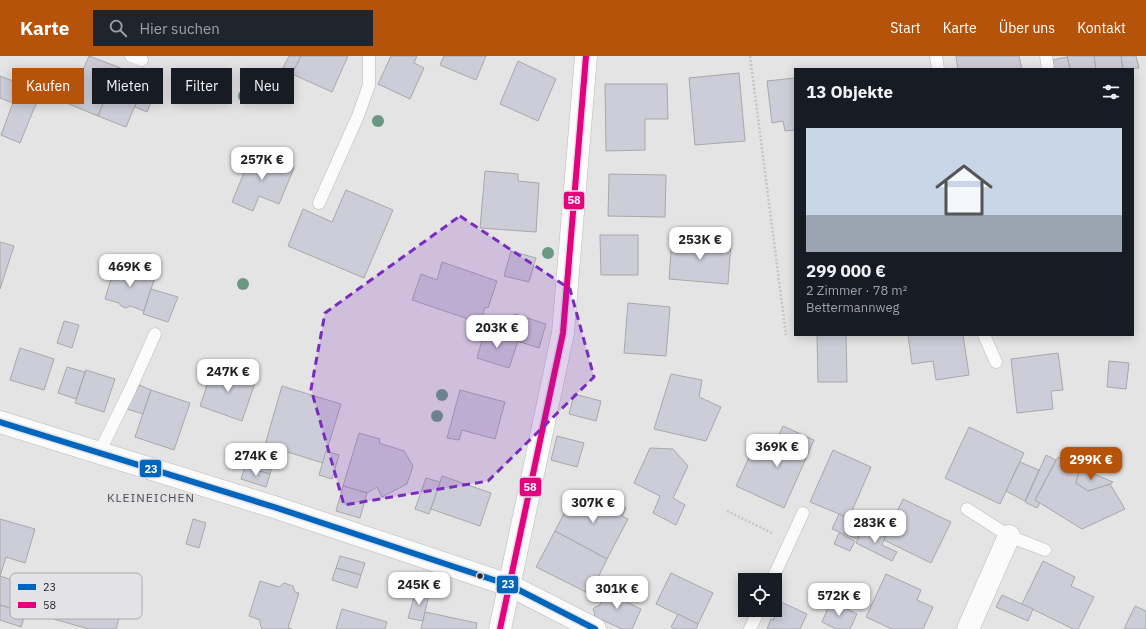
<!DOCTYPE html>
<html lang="de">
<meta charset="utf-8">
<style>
:root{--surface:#171b24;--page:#20242c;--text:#f1f3f6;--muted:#9ea1a6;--accent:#b45309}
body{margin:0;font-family:"IBM Plex Sans",sans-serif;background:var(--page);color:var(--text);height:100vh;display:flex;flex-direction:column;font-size:15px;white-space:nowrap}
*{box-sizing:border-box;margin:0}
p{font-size:13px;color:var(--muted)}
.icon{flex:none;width:22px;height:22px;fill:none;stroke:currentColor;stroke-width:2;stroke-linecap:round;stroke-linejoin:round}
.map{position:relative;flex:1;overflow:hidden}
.side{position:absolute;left:794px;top:12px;width:340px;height:268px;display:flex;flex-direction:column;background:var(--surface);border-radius:0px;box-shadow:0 2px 10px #0003}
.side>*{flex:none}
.banner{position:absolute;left:12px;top:12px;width:380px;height:36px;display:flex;gap:8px}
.buttons{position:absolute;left:738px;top:517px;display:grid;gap:8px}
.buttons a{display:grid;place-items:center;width:44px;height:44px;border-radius:0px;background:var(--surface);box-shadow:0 2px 10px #0003;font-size:20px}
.price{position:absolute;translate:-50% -34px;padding:0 9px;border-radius:8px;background:#fff;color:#222;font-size:13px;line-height:26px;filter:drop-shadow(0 1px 2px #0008)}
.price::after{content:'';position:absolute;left:50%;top:24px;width:12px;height:9px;margin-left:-6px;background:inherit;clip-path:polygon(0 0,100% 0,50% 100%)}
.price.current{background:var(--accent);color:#fff}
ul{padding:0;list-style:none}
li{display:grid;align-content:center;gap:8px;height:212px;padding:0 12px}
li span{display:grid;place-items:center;height:124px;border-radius:0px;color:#555}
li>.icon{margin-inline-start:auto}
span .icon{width:72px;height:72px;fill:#fffc;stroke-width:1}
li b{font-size:17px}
h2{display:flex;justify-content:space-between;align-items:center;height:48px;padding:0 12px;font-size:17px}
.pill{padding:0 14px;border-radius:0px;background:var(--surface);box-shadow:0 2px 10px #0003;font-size:14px;line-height:36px}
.pill.current{background:var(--accent);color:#fff}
header{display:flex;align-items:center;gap:24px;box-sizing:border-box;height:56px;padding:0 20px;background:var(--accent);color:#fff}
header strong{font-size:19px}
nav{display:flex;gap:22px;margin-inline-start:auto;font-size:14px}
.search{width:280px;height:36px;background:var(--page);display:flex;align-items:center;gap:10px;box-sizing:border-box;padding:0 14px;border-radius:0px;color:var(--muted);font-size:15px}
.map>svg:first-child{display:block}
</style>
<header>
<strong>Karte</strong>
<div class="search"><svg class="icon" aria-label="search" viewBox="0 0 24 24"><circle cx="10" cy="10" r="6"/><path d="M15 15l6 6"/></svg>Hier suchen</div>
<nav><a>Start</a><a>Karte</a><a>Über uns</a><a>Kontakt</a></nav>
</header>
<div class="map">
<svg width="1146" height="573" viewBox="0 0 1146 573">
<rect width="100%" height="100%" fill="#e4e4e5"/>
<g fill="#cdcdd9" stroke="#a7a8a8">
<path d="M89 0 118 11 98 60 69 48Z"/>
<path d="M289 0H301L292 18 282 14Z"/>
<path d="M301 0H348L332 36 292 18Z"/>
<path d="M391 0H417L414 7 424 12 410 43 378 28Z"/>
<path d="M444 0H486L476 24 440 9Z"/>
<path d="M956 0H1019L1022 13H958Z"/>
<path d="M1067 0H1094L1096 13H1070Z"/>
<path d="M1094 0H1121L1123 13H1096Z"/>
<path d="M1121 0H1136L1139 12 1123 13Z"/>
<path d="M1067 1 1070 13H1054L1053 4Z"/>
<path d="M518 5 556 23 538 65 500 48Z"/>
<path d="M118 11 146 23 126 71 98 60Z"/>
<path d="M17 14 47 26 33 55 20 87 1 79 13 47 0 42V20L13 25Z"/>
<path d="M739 17 745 85 695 89 689 22Z"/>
<path d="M795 22V74L785 75 783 65 772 67 767 25Z"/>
<path d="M145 25 158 29 147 56 135 51Z"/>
<path d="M605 28H667L668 63H645V94L606 95Z"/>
<path d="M253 95 294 112 279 148 259 140 253 155 232 146Z"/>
<path d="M485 115 518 118V125L539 127 536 176 480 172Z"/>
<path d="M609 118 666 119 665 161 608 160Z"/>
<path d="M346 134 393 154 364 222 288 190 303 153 332 166Z"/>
<path d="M600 179H638V219H601Z"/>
<path d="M672 182 731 187 728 228 669 223Z"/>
<path d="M0 186 14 190 0 233Z"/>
<path d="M511 195 536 202 529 226 504 220Z"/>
<path d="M442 206 497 225 488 252 485 251 480 267 412 244 421 218 437 224Z"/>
<path d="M115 209 155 221 144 255 130 250 126 252 121 250 119 247 105 243Z"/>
<path d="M151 233 178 241 168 266 143 258Z"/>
<path d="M628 247 670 251 666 300 624 297Z"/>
<path d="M515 258 546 268 539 292 508 282Z"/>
<path d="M64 265 79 269 72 292 57 287Z"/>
<path d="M485 274 518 285 509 312 477 302Z"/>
<path d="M817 279H846L847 326H818Z"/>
<path d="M908 279H963L969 319 936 324 933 305 912 308Z"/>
<path d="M20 292 54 303 44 334 10 324Z"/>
<path d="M1058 297 1063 334 1051 335 1053 353 1017 357 1011 303Z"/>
<path d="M1109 305 1129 307 1126 333 1107 331Z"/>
<path d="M214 309 256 324 242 365 200 350Z"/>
<path d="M67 311 85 316 76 343 58 337Z"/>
<path d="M86 314 115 323 104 356 75 347Z"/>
<path d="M671 318 702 324 699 341 721 351 706 385 654 373Z"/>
<path d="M139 329 151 334 143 358 127 353Z"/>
<path d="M282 330 341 348 323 407 265 389Z"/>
<path d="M151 334 190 347 174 394 135 381Z"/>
<path d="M460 334 505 346 495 383 462 374 459 384 447 382Z"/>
<path d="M574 338 601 345 596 365 569 358Z"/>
<path d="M783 370 814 384 784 452 736 430 752 395 768 402Z"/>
<path d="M969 371 1024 397 1000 448 945 422Z"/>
<path d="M359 377 380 383 379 387 404 395 413 410 407 428 382 441 377 431 367 437 343 430Z"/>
<path d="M557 380 584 387 577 411 551 404Z"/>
<path d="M650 392 673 393 688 410 673 442 685 449 676 469 653 457 660 440 634 427Z"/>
<path d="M833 394 871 411 849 462 810 446Z"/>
<path d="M326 395 339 399 332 423 319 419Z"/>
<path d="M248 398 273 406 270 418 245 411Z"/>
<path d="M1046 399 1056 404 1035 444 1040 447 1037 452 1025 446Z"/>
<path d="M1058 401 1080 412 1076 427 1088 435 1110 428 1125 453 1082 473 1035 444Z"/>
<path d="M1020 406 1039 414 1025 445 1006 435Z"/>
<path d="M245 411 270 418 266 431 241 423Z"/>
<path d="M1080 412 1113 426 1110 428 1088 435 1076 427Z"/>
<path d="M442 420 491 437 480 470 431 453Z"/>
<path d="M426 422 440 426 429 458 415 453Z"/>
<path d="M343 430 367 437 360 462 336 455Z"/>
<path d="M575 436 608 452 612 444 626 452 622 460 628 463 607 503 555 475Z"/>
<path d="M903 443 951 466 931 507 884 484Z"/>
<path d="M839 458 863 469 857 483 832 473Z"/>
<path d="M0 463 35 473 25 507 6 501 0 520 21 527 13 553 0 549Z"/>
<path d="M193 463 206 467 199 492 186 488Z"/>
<path d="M864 471 885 481 882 489 897 496 892 505 856 487Z"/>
<path d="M555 475 607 503 590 538 536 511Z"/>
<path d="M839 477 855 485 850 495 834 488Z"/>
<path d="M340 500 365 507 361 519 336 512Z"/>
<path d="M1043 505 1075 521 1071 530 1094 541 1078 573H1073L1022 548Z"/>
<path d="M336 512 361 519 357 532 332 524Z"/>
<path d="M671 517 713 537 698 568 656 548Z"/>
<path d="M886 518 921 534 917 544 933 551 923 573H892L866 561Z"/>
<path d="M62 520 84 526 82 536 103 542 101 550 121 555 116 573H89L50 562Z"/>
<path d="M260 525 279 531 284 527 293 530 295 536 299 537 288 572 292 573H262L260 567V564L249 560Z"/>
<path d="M610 527 622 533 618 542 641 553 632 573H622L594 560 595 557 593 553 595 551 599 550Z"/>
<path d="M19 532 32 536 21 571 0 564V549L13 553Z"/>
<path d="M416 535 429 538 423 565 408 562Z"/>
<path d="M1002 539 1033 553 1028 565 996 551Z"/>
<path d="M831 545 857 558 850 573H836L822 566Z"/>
<path d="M781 546 807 558 800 573H767L771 563 773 564Z"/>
<path d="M1135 550 1146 555V573H1124Z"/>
<path d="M342 553 387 566 385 573H336Z"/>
<path d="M425 556 477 567 476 573H421Z"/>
<path d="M678 558 698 568 696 573H675L671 571Z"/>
</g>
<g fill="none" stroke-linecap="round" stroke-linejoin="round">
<g stroke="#b9babb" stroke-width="13">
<g id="service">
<path d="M131 0 142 4"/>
<path d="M936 0 938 13"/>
<path d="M1046 0 1048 13"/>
<path d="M319 147 358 60 369 29V0"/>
<path d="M984 279 996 306"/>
<path d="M99 397 129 336 155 278"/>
<path d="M967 453 1009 480 1045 494"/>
<path d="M772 524 803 457"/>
<path d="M750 573 759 554"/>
</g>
</g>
<g stroke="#b9babb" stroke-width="23">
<g id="minor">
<path d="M0 366 274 451 509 529 595 573"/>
<path d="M500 573 563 277 586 0"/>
<path d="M968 573 1009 480"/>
</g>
</g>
<g stroke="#c5c5c6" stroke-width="2.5" stroke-dasharray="2 2" stroke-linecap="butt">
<path d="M750 0 786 279"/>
<path d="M727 455 772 477"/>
</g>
<use href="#service" stroke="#fbfbfb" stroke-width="12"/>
<use href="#minor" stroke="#fbfbfb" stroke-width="22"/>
<g stroke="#e3e3e6" stroke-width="9">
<path id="bus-1" d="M0 366 274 451 509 529 595 573"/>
</g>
<g stroke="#e3e3e6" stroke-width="9">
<path id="bus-2" d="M500 573 563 277 586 0"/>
</g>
<use href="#bus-1" stroke="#0065bd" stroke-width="6"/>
<use href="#bus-2" stroke="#e5007d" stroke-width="6"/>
</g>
<g fill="#6a9884">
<circle cx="244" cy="40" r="6"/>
<circle cx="378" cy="65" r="6"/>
<circle cx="548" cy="197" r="6"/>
<circle cx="243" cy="228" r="6"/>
<circle cx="442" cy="339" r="6"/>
<circle cx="437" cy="360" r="6"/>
</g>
<path fill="#7b2cbf" fill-opacity="0.2" stroke="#7b2cbf" stroke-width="3" stroke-dasharray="8 5" stroke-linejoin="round" d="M460 160 570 233 594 321 488 425 344 449 311 333 325 257Z"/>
<circle fill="#282829" stroke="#e3e3e6" stroke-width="1.5" cx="480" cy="520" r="3.5"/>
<g text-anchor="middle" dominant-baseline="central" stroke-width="3.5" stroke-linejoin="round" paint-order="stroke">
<g font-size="12" letter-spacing="1" fill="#4c4c4f" stroke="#e3e3e6">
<text x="151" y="441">KLEINEICHEN</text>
</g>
</g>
<rect x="10" y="517" width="132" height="46" rx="6" fill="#e3e3e6" stroke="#ababad" stroke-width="1"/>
<rect x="18" y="528" width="18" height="6" fill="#0065bd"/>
<rect x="18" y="546" width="18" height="6" fill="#e5007d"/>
<g font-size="11" fill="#282829">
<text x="43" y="535">23</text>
<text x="43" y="553">58</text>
</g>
<g stroke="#e3e3e6" stroke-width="1.5">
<rect x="563" y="135" width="22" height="19" rx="4" fill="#e5007d"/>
<rect x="139" y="403" width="23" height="19" rx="4" fill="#0065bd"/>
<rect x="519" y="421" width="23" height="20" rx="4" fill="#e5007d"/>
<rect x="496" y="519" width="23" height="19" rx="4" fill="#0065bd"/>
</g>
<g font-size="11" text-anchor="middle" font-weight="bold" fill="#fff">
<text x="574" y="148">58</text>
<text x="151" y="417">23</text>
<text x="530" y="435">58</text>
<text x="508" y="532">23</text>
</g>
</svg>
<div class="buttons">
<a><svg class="icon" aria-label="locate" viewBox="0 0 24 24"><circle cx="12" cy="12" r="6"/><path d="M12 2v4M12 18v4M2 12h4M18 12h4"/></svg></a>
</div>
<b class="price" style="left:262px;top:125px">257K €</b>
<b class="price" style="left:700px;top:205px">253K €</b>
<b class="price" style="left:130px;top:232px">469K €</b>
<b class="price" style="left:497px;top:293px">203K €</b>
<b class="price" style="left:228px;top:337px">247K €</b>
<b class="price" style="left:777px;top:412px">369K €</b>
<b class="price" style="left:256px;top:421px">274K €</b>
<b class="price current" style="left:1091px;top:425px">299K €</b>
<b class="price" style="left:593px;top:468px">307K €</b>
<b class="price" style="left:875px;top:488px">283K €</b>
<b class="price" style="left:419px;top:550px">245K €</b>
<b class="price" style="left:617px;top:554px">301K €</b>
<b class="price" style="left:839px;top:561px">572K €</b>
<div class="banner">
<a class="pill current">Kaufen</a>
<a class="pill">Mieten</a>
<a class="pill">Filter</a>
<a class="pill">Neu</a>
</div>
<section class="side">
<h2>13 Objekte<svg class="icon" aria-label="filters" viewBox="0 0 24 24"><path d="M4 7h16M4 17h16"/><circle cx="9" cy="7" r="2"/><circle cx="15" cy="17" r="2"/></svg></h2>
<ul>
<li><span style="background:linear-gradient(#c9d6e8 70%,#9aa5b1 0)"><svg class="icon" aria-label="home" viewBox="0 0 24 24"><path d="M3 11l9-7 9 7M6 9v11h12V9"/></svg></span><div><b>299 000 €</b><p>2 Zimmer · 78 m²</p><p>Bettermannweg</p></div></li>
</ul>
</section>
</div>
